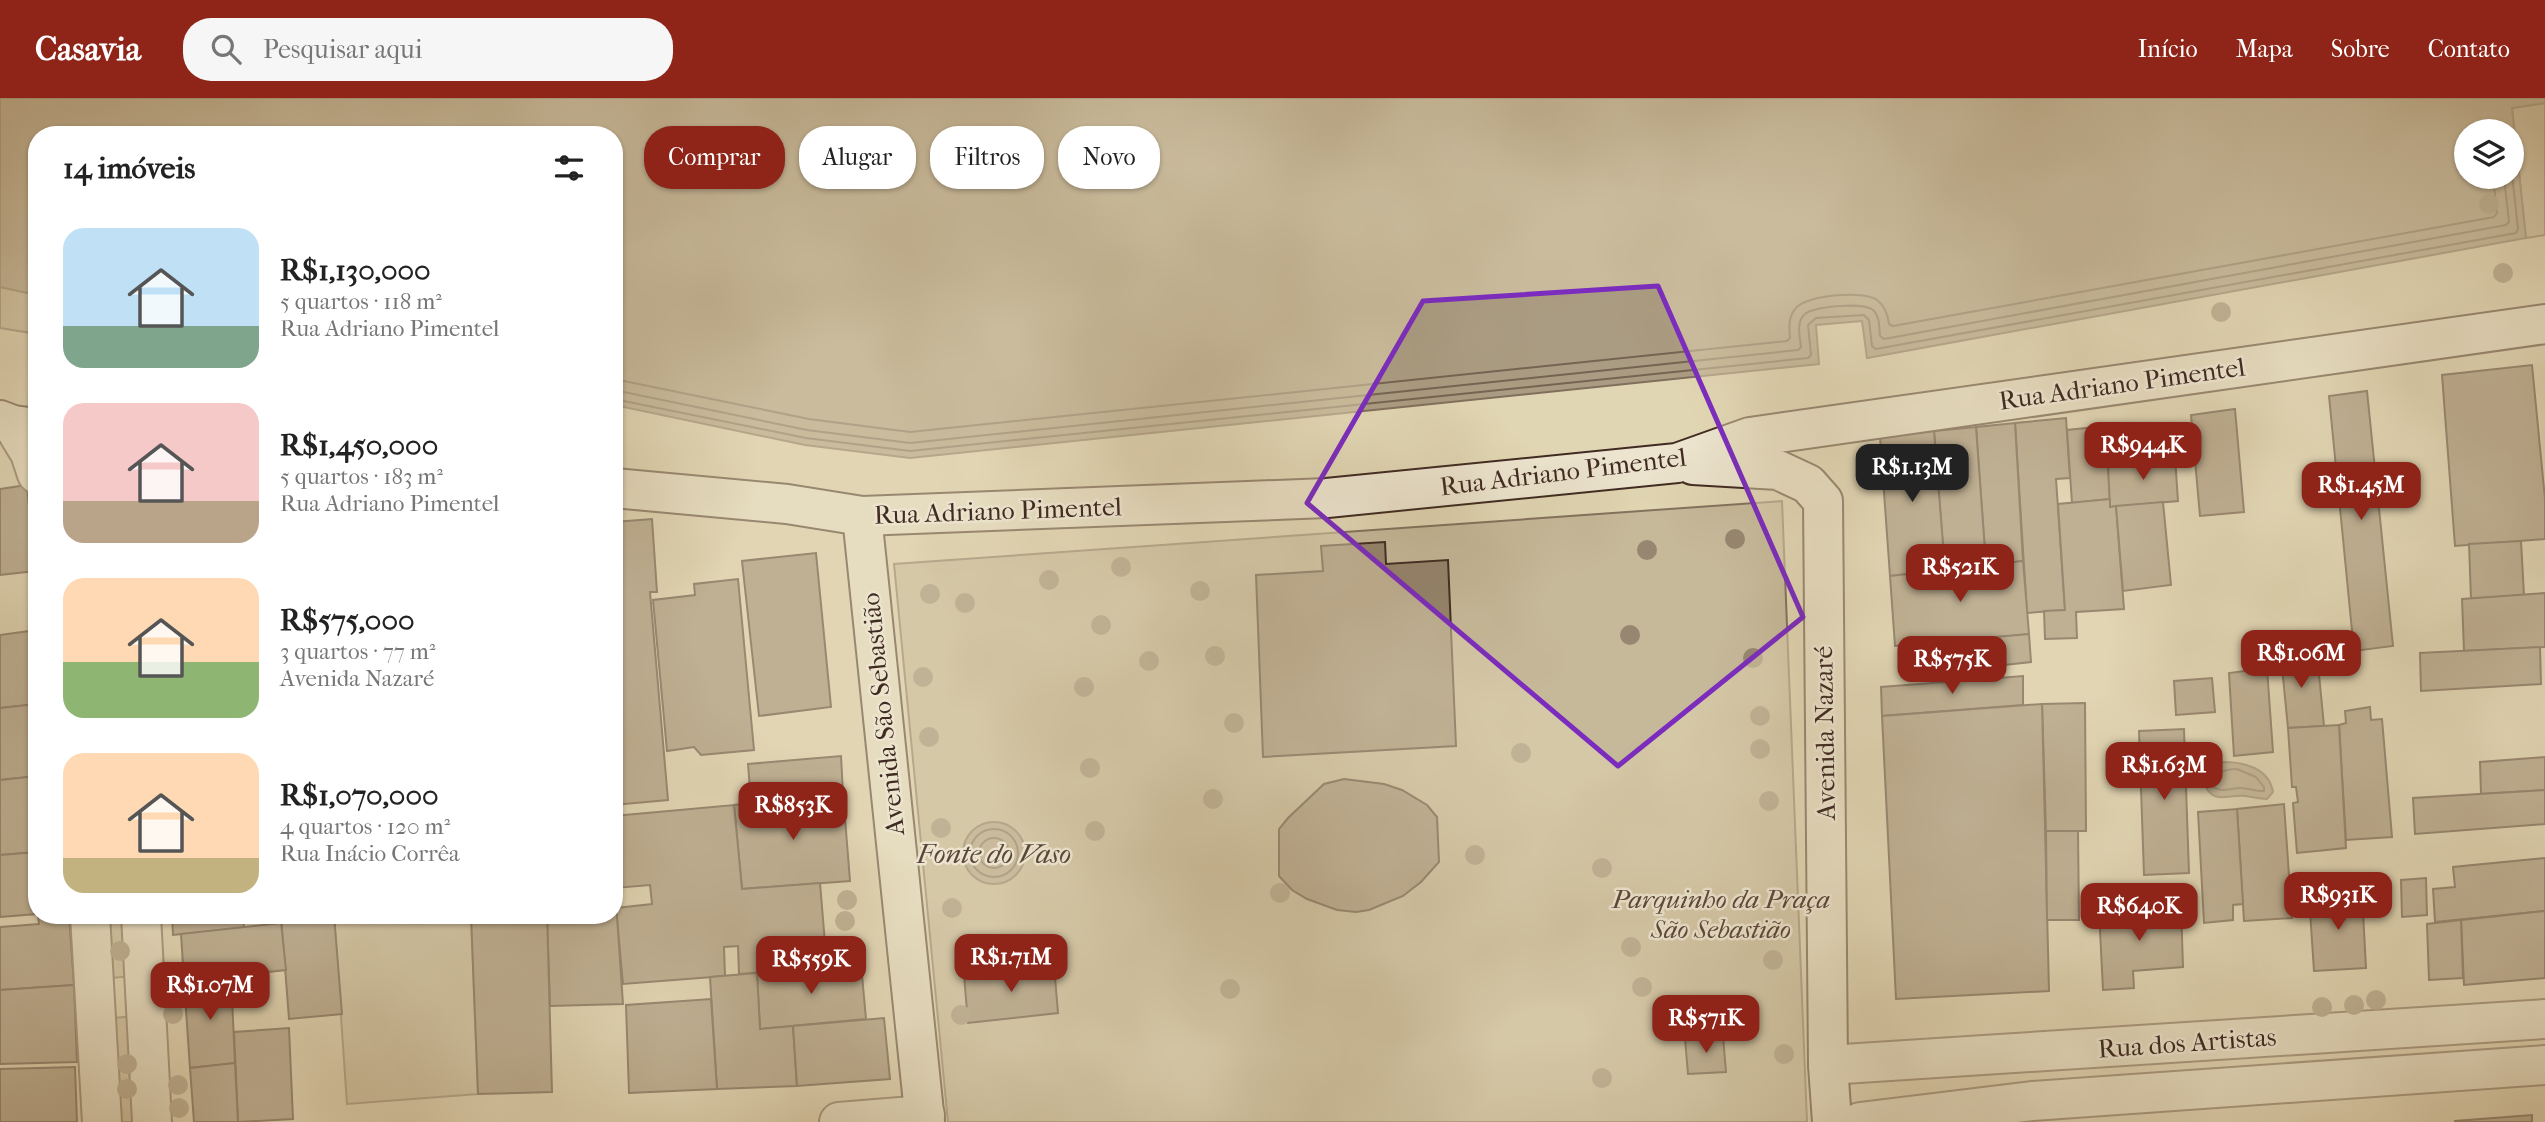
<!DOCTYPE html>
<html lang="pt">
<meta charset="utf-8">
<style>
:root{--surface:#fff;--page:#f6f6f6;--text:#222;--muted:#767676;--accent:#8f2418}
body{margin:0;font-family:"IM FELL French Canon",serif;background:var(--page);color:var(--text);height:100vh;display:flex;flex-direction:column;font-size:26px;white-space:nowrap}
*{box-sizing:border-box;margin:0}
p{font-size:23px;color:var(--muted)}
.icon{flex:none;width:38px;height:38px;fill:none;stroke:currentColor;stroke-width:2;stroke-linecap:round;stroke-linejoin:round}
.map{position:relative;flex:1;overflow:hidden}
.details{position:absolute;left:28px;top:28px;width:595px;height:798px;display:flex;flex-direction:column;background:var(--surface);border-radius:28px;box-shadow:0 2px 5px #0004}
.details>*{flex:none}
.top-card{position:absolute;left:644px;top:28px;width:665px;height:63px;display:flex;gap:14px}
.fabs{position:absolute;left:2454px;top:21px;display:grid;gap:14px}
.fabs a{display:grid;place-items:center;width:70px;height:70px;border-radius:50%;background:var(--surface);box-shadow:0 2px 5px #0004;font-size:35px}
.price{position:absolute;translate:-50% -60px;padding:0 16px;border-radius:14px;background:var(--accent);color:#fff;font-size:23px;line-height:46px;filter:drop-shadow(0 2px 4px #0008)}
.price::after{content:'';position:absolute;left:50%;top:42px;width:21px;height:16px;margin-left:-10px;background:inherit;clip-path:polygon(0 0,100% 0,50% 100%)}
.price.selected{background:#222;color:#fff}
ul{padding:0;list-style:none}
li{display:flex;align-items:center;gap:21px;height:175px;padding:0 35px}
li span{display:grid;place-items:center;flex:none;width:196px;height:140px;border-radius:21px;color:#555}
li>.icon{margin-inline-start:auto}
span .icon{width:84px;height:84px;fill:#fffc;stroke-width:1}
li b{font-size:30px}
h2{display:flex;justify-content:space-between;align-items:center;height:84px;padding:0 35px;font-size:30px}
.tag{padding:0 24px;border-radius:28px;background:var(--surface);box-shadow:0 2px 5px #0004;font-size:24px;line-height:63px}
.tag.selected{background:var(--accent);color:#fff}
header{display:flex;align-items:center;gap:42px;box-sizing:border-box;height:98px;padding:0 35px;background:var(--accent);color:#fff}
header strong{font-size:33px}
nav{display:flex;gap:38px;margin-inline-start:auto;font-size:24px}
.search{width:490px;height:63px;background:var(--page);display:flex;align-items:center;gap:18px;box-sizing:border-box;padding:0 24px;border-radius:28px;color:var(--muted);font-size:26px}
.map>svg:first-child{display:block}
</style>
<header>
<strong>Casavia</strong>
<div class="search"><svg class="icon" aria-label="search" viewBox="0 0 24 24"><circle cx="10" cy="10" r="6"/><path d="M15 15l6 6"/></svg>Pesquisar aqui</div>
<nav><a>Início</a><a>Mapa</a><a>Sobre</a><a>Contato</a></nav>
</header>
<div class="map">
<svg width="2545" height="1024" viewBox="0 0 2545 1024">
<rect width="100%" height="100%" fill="#e1d6b3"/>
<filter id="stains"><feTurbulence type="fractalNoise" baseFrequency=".00286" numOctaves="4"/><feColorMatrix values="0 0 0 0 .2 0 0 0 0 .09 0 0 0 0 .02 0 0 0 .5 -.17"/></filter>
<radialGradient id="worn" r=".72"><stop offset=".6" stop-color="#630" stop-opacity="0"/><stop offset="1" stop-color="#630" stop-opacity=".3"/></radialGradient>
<g fill="#c6b99a" stroke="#83725e" stroke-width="2">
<path d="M2545 5V137L2526 140 2512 10Z"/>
<path d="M0 189 37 197V236L0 230Z"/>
<path d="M1782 403 1807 1024H948L894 466Z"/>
<path d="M107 817H127L132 878 112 880Z"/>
<path d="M334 817H471L478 996 347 1006Z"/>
<path d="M133 918 139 1024H121L114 920Z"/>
</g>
<g fill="#aa9c82" stroke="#806f5c" stroke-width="2" fill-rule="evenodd">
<path d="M0 0H2545V5L2512 10 2526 140 1867 260 1862 223 1816 227 1819 266 910 360 805 347 614 307V37H37V197L0 189ZM2466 33H2511V79H2466Z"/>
<path d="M2223 664C2244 664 2269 670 2273 694L2267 701C2259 701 2253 699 2245 698 2229 696 2213 707 2205 687 2207 675 2214 672 2223 664Z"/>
<circle cx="994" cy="755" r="31"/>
</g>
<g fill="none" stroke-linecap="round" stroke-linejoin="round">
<g stroke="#756452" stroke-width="2">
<path d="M614 281 809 321 910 334 1787 243 1790 240C1789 229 1788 218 1797 209 1808 197 1864 192 1877 202 1885 208 1888 217 1889 226L1893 228 2494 119 2497 115 2493 79"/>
<path d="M614 292 807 332 910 345 1798 252 1801 249C1800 239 1796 225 1804 217 1811 208 1864 204 1873 212 1880 218 1879 229 1880 238L1884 241 2506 127 2509 124 2504 79"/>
<path d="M614 301 806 340 910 353 1808 260 1811 257 1808 227 1816 220 1864 217 1869 222 1872 248 1876 251 2516 135 2518 131 2511 67"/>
<path d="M2237 671 2256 679 2264 689V693C2256 694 2249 690 2241 690 2230 690 2223 695 2213 689 2211 675 2226 671 2237 671Z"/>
<circle cx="994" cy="755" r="24"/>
<circle cx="994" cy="755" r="15"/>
</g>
</g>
<g fill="#94846d" stroke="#402b22" stroke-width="2">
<path d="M2532 267 2545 401V441L2455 448 2442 277Z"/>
<path d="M2367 293 2393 548 2354 553 2329 298Z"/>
<path d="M2235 311 2244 414 2200 418 2191 317Z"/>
<path d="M2066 320 2070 380 2056 381 2065 512 2027 515 2015 325Z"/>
<path d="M2015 325 2023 463 1986 467 1976 329Z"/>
<path d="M2105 328 2110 401 2072 405 2067 332Z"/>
<path d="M1976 329 1986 467 1945 472 1934 333Z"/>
<path d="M1934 333 1945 472 1890 478 1880 339Z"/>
<path d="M2175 359 2178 403 2110 409 2108 366Z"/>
<path d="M27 387 35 473 0 477V391Z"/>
<path d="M2110 401V409L2116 408 2124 511 2076 514 2077 540 2045 541 2044 513 2065 512 2058 406Z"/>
<path d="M2163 404 2171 487 2123 493 2116 408Z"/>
<path d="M652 421 657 494H650L668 702 614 707V424Z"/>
<path d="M2521 443 2524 497 2471 501 2469 446Z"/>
<path d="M1385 444 1386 466 1448 462 1456 648 1263 659 1256 477 1323 473 1321 448Z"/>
<path d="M816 455 831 609 759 618 742 463Z"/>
<path d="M2023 463 2029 536 1895 548 1890 478Z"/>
<path d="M738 481 754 652 701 657 694 649 667 653 653 502 695 497 694 486Z"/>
<path d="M2545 495V549L2464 553 2462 501Z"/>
<path d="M37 532V606L0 610V537Z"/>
<path d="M2029 536 2031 564 1968 571 1964 542Z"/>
<path d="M2301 547 2303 567 2318 566 2324 628 2288 630 2280 549Z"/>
<path d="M2540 549 2541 586 2421 593 2420 555Z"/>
<path d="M2267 570 2273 654 2234 658 2229 575Z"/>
<path d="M2023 578V607L1882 618 1881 589Z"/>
<path d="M2212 580 2215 614 2176 617 2174 583Z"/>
<path d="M2085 605 2086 733H2046L2042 606Z"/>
<path d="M37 606V678L0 682V610Z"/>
<path d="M2042 606 2049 893 1896 901 1882 618Z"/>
<path d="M2370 609 2371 622 2382 621 2392 739 2346 742 2339 627 2346 625 2345 613Z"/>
<path d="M2339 627 2346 750 2297 755 2293 705 2298 704 2296 689H2292L2288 630Z"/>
<path d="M2184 631 2189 775 2144 777 2139 633Z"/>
<path d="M841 658 843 695 751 704 748 666Z"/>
<path d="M2545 659V692L2481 696 2480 664Z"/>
<path d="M37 678V754L0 757V682Z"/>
<path d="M1344 681 1384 686 1402 692 1427 707 1437 719 1439 764 1421 784 1403 798 1369 812 1356 814 1337 812 1307 801 1292 792 1279 778V731L1288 720 1324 686Z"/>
<path d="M2545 692V726L2415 736 2413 700Z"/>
<path d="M843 695 850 783 742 791 734 707Z"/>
<path d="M2284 706 2292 820 2244 823 2237 711Z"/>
<path d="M734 707 742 791 820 785 827 869 739 876 738 848 724 849 725 878 623 886 616 810 652 806 650 787 615 790 614 718Z"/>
<path d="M2237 711 2243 806 2233 807V822L2204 825 2198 714Z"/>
<path d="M2046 733H2078L2079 822H2047Z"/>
<path d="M37 754V816L0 819V757Z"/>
<path d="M2545 760V813L2435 824 2433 791 2455 789 2453 769Z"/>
<path d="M2426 780 2427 817 2402 819 2401 782Z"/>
<path d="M615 790 623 906 550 908 547 817H614Z"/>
<path d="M2362 795 2366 870 2314 873 2309 798Z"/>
<path d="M2181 808 2183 869 2133 873 2134 890 2103 892 2099 813Z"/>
<path d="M2545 813V880L2464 887 2461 822Z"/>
<path d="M38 817H69L74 887 0 892V829L39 826Z"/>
<path d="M172 817H243L244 830 173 837Z"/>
<path d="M281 817H334L342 916 289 921Z"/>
<path d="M471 817H547L552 994 478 996Z"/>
<path d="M2461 822 2463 880 2429 882 2427 826Z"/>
<path d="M281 825 286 872 184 883 181 836Z"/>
<path d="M861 866 866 921 760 931 757 875Z"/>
<path d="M1054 867 1058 915 968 925 964 877Z"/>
<path d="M757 875 760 931 793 928 797 988 717 991 710 879Z"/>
<path d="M231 878 235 965 190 970 184 883Z"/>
<path d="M74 887 77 964 0 966V892Z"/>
<path d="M711 901 717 991 629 995 626 907Z"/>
<path d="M884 920 890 981 797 988 793 928Z"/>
<path d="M289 930 293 1021 238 1024 234 934Z"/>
<path d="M1723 938 1726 974 1688 976 1685 941Z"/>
<path d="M235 965 238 1024H194L190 970Z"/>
<path d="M75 969 77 1024H0V971Z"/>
<path d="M2532 1017V1024H2455V1023Z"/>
</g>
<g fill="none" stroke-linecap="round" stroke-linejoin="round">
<g stroke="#685646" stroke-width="42">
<g id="street">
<path d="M13 327 30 355 37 376"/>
<path d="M90 817 102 1024"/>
<path d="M141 817 152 1024"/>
<path d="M1828 967 2545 921"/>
<path d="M839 1024 925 1017"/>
<path d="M1860 1024 2032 1003 2545 967"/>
</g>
</g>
<g stroke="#402b22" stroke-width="42">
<g id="secondary">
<path d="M0 322 13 327 37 330"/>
<path d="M1693 367 1778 372 1808 386 1823 403 1828 967 1832 1024"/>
<path d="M614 390 787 406 862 418 1327 400 1677 365 1750 339 2545 226"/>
<path d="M862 418 925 1024"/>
</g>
</g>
<use href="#street" stroke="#ece4ce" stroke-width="38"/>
<use href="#secondary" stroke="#ece4ce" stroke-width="38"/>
</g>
<g fill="#978770">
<circle cx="2489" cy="106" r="10"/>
<circle cx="2503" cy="175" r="10"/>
<circle cx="2221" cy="214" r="10"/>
<circle cx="1735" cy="441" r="10"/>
<circle cx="1647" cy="452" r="10"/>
<circle cx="1121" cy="469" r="10"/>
<circle cx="1049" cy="482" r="10"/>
<circle cx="1200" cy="493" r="10"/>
<circle cx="930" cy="496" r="10"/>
<circle cx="965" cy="505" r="10"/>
<circle cx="1101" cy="527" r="10"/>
<circle cx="1630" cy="537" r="10"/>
<circle cx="1215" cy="558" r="10"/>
<circle cx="1753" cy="560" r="10"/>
<circle cx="1149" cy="563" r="10"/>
<circle cx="923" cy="579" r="10"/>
<circle cx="1084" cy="589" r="10"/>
<circle cx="1760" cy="618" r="10"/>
<circle cx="1234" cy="625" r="10"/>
<circle cx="929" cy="639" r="10"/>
<circle cx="1760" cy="651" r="10"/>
<circle cx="1521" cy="655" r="10"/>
<circle cx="1090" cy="670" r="10"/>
<circle cx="1213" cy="701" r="10"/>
<circle cx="1769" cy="703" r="10"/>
<circle cx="941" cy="730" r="10"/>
<circle cx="1095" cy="733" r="10"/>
<circle cx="1475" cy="757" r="10"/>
<circle cx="1602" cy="770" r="10"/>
<circle cx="1280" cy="795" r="10"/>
<circle cx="847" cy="802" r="10"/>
<circle cx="952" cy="810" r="10"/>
<circle cx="845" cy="823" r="10"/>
<circle cx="1631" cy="849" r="10"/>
<circle cx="120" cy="853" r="10"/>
<circle cx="1773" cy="862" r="10"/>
<circle cx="1642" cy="889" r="10"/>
<circle cx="1230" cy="891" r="10"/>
<circle cx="2376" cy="902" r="10"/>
<circle cx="2354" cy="907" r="10"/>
<circle cx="2322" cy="909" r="10"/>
<circle cx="173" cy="916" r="10"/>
<circle cx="961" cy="917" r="10"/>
<circle cx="1784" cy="956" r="10"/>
<circle cx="127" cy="966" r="10"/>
<circle cx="1602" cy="980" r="10"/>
<circle cx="178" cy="987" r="10"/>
<circle cx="127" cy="991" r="10"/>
<circle cx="179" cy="1010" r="10"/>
</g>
<path d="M0 0H2545V1024H0ZM1658 188 1803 519 1618 668 1307 405 1423 203Z" fill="#e1d6b3" fill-opacity=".55" fill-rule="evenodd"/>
<path fill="none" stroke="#7b2cbf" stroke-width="5" stroke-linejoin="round" d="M1658 188 1803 519 1618 668 1307 405 1423 203Z"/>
<g text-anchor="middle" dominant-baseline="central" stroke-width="5" stroke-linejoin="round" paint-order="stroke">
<g font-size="26" fill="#402b22" stroke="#ece4ce">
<text transform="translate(2122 286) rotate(-8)">Rua Adriano Pimentel</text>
<text transform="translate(1563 374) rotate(-7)">Rua Adriano Pimentel</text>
<text transform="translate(998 413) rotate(-2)">Rua Adriano Pimentel</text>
<text transform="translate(883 616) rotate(-96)">Avenida São Sebastião</text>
<text transform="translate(1825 635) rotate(-91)">Avenida Nazaré</text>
<text transform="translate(2187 945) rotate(-4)">Rua dos Artistas</text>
</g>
<g font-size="26" font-style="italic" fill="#5b473a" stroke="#ece4ce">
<text x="1721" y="801">Parquinho da Praça<tspan x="1721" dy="30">São Sebastião</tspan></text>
</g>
<g font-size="28" font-style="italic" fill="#5a473a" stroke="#ece4ce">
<text x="994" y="755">Fonte do Vaso</text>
</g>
</g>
<rect width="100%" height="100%" filter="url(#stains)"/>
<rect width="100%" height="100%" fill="url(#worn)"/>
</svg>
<div class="fabs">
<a><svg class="icon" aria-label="layers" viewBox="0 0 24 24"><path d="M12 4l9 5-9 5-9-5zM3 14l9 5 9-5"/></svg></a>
</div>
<b class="price" style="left:2143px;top:384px">R$944K</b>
<b class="price selected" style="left:1912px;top:406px">R$1.13M</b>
<b class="price" style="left:2361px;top:424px">R$1.45M</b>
<b class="price" style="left:1960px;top:506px">R$521K</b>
<b class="price" style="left:2301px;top:592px">R$1.06M</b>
<b class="price" style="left:1952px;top:598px">R$575K</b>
<b class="price" style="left:2164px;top:704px">R$1.63M</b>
<b class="price" style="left:793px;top:744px">R$853K</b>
<b class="price" style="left:2338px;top:834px">R$931K</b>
<b class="price" style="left:2139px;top:845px">R$640K</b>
<b class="price" style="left:1011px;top:896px">R$1.71M</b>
<b class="price" style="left:811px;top:898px">R$559K</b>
<b class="price" style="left:210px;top:924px">R$1.07M</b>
<b class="price" style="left:1706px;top:957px">R$571K</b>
<div class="top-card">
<a class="tag selected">Comprar</a>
<a class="tag">Alugar</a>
<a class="tag">Filtros</a>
<a class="tag">Novo</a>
</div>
<section class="details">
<h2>14 imóveis<svg class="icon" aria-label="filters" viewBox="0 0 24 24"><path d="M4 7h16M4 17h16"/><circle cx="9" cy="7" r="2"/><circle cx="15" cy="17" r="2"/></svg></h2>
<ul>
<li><span style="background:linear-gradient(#bfe0f5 70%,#7fa58c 0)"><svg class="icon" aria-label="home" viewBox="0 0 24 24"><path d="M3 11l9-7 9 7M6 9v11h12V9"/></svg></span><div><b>R$1,130,000</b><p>5 quartos · 118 m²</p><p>Rua Adriano Pimentel</p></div></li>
<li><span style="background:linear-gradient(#f6c9c9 70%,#b9a48a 0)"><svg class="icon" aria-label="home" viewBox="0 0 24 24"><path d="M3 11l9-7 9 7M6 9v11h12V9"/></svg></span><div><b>R$1,450,000</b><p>5 quartos · 183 m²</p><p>Rua Adriano Pimentel</p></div></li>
<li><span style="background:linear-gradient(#ffd9b3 60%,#8fb573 0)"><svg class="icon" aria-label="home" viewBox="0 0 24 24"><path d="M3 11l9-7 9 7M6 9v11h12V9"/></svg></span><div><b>R$575,000</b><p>3 quartos · 77 m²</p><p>Avenida Nazaré</p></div></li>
<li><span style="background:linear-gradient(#ffd9b3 75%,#c2b280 0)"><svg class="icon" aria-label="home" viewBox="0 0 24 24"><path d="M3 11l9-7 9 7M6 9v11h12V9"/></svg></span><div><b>R$1,070,000</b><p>4 quartos · 120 m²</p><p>Rua Inácio Corrêa</p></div></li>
</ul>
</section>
</div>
